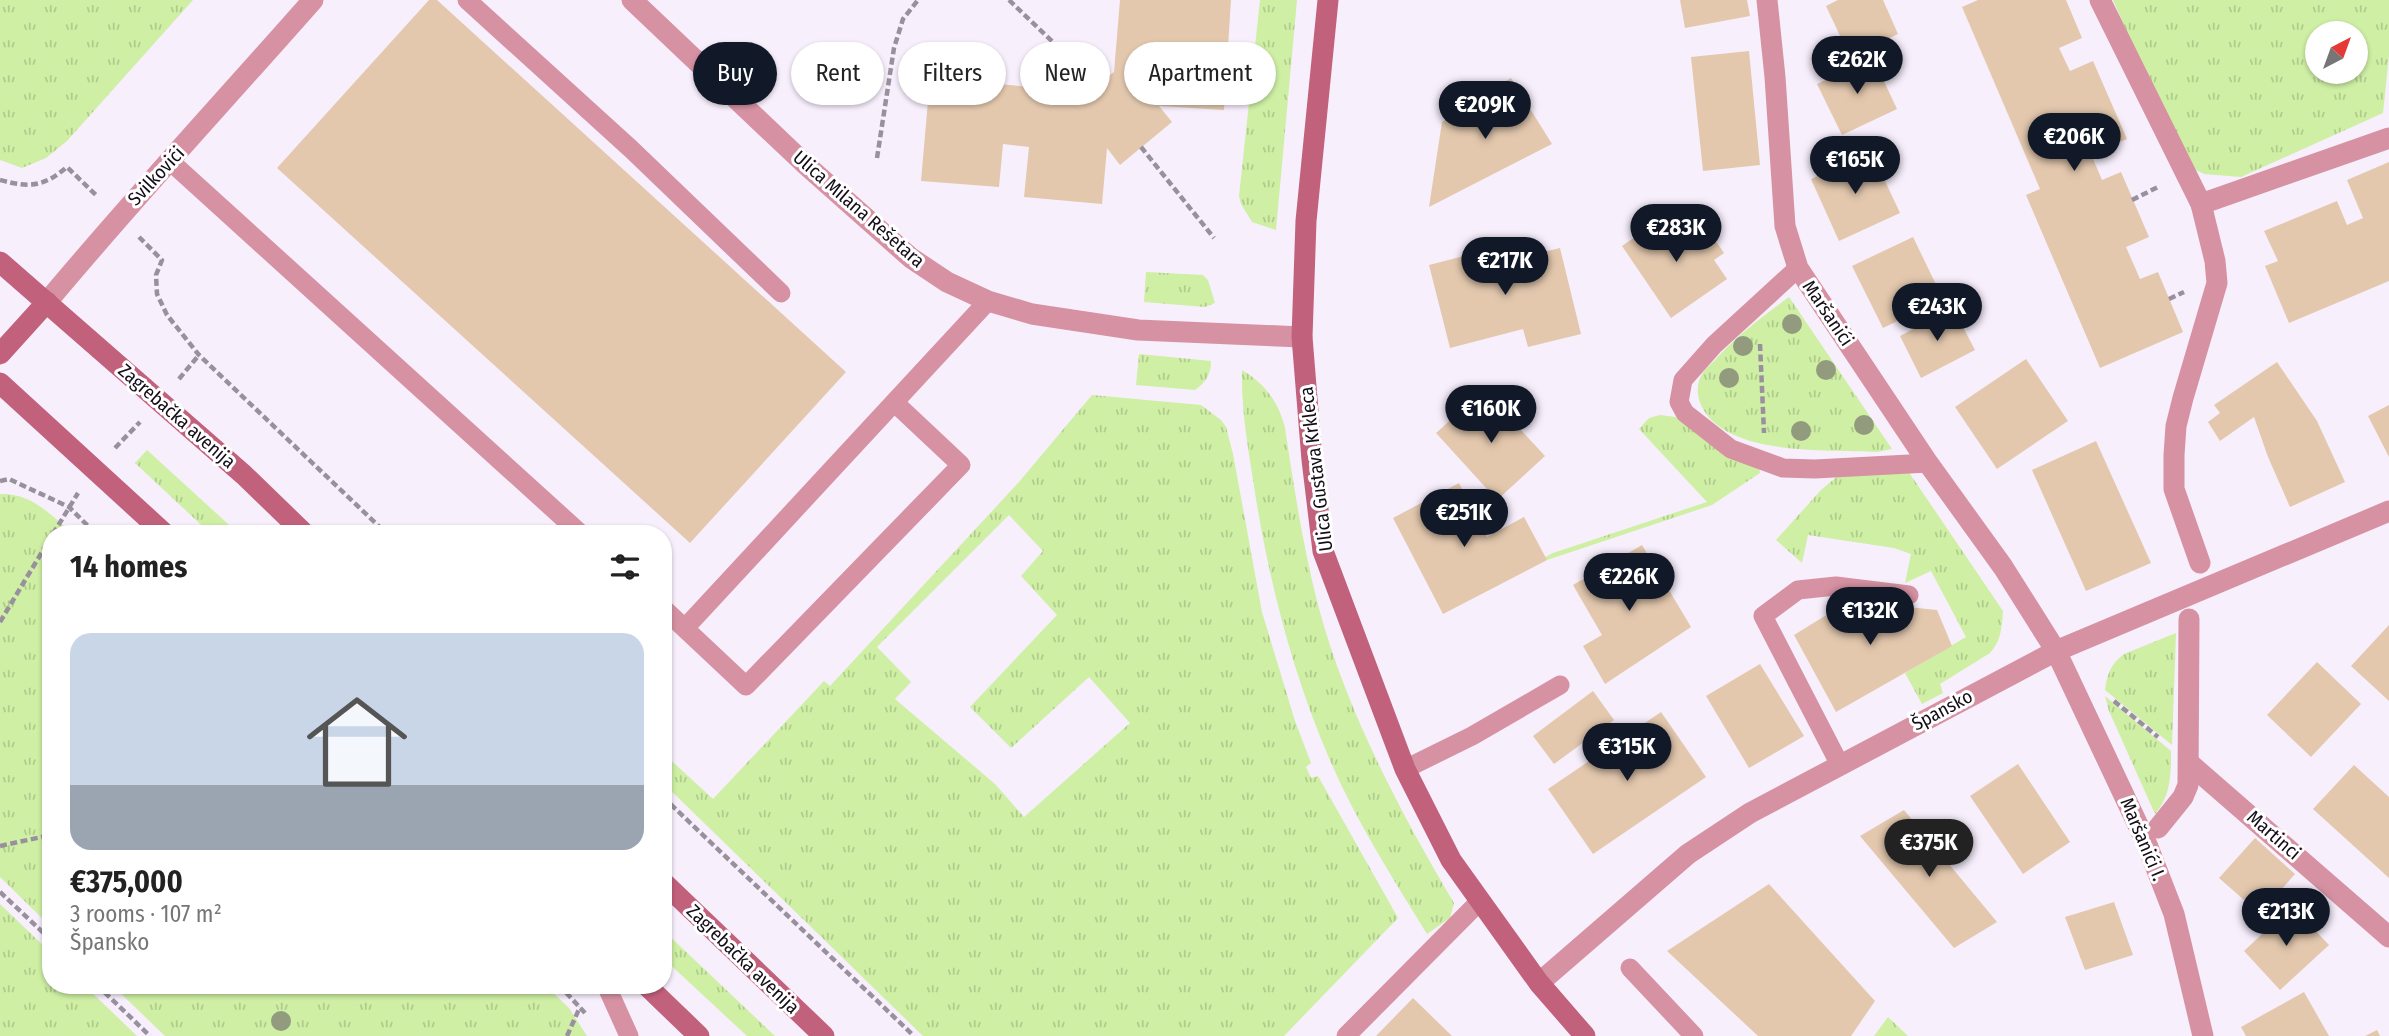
<!DOCTYPE html>
<meta charset="utf-8">
<style>
:root{--surface:#fff;--page:#f2f2f2;--text:#222;--muted:#767676;--accent:#111827}
body{margin:0;font-family:"Fira Sans Condensed",sans-serif;background:var(--page);color:var(--text);height:100vh;display:flex;flex-direction:column;font-size:26px;white-space:nowrap}
*{box-sizing:border-box;margin:0}
p{font-size:23px;color:var(--muted)}
.icon{flex:none;width:38px;height:38px;fill:none;stroke:currentColor;stroke-width:2;stroke-linecap:round;stroke-linejoin:round}
.map{position:relative;flex:1;overflow:hidden}
.details{position:absolute;left:42px;top:525px;width:630px;height:469px;display:flex;flex-direction:column;background:var(--surface);border-radius:28px;box-shadow:0 2px 5px #0004}
.details>*{flex:none}
.hud{position:absolute;left:693px;top:42px;width:665px;height:63px;display:flex;gap:14px}
.needle{width:46px;rotate:41deg}
.fabs{position:absolute;left:2305px;top:21px;display:grid;gap:14px}
.fabs a{display:grid;place-items:center;width:63px;height:63px;border-radius:50%;background:var(--surface);box-shadow:0 2px 5px #0004;font-size:35px}
.price{position:absolute;translate:-50% -60px;padding:0 16px;border-radius:24px;background:var(--accent);color:#fff;font-size:23px;line-height:46px;filter:drop-shadow(0 2px 4px #0008)}
.price::after{content:'';position:absolute;left:50%;top:42px;width:21px;height:16px;margin-left:-10px;background:inherit;clip-path:polygon(0 0,100% 0,50% 100%)}
.price.selected{background:#222;color:#fff}
ul{padding:0;list-style:none}
li{display:grid;align-content:center;gap:14px;height:371px;padding:0 28px}
li span{display:grid;place-items:center;height:217px;border-radius:21px;color:#555}
li>.icon{margin-inline-start:auto}
span .icon{width:126px;height:126px;fill:#fffc;stroke-width:1}
li b{font-size:30px}
h2{display:flex;justify-content:space-between;align-items:center;height:84px;padding:0 28px;font-size:30px}
.tag{padding:0 24px;border-radius:32px;background:var(--surface);box-shadow:0 2px 5px #0004;font-size:24px;line-height:63px}
.tag.selected{background:var(--accent);color:#fff}
.map>svg:first-child{display:block}
</style>
<div class="map">
<svg width="2389" height="1036" viewBox="0 0 2389 1036">
<defs>
<pattern id="grass-tufts" width="24" height="20" patternUnits="userSpaceOnUse" patternTransform="scale(1.75)"><rect width="24" height="20" fill="#ceefa4"/><path d="M3 7l-1-3M5 7V3M7 7l1-3M15 17l-1-3M17 17v-4M19 17l1-3" fill="none" stroke="#b0cc8c"/></pattern>
</defs>
<rect width="100%" height="100%" fill="#f7effc"/>
<g fill="url(#grass-tufts)" fill-rule="evenodd">
<path d="M0 0H193L67 141 46 158 22 168 0 160Z"/>
<path d="M1260 0H1297L1276 230 1252 222 1241 204 1239 196Z"/>
<path d="M2113 0H2389V55L2383 113 2241 177 2204 174 2186 165 2181 156ZM2317 33H2356V72H2317Z"/>
<path d="M1146 272 1203 275 1208 280 1215 303 1205 307 1144 302Z"/>
<path d="M1789 297 1892 449 1877 452C1828 449 1728 457 1702 407 1697 398 1696 385 1701 376 1704 370 1710 365 1715 360 1737 335 1762 317 1789 297Z"/>
<path d="M1139 354 1211 361C1211 374 1206 382 1195 390L1136 385Z"/>
<path d="M1242 370C1265 384 1278 401 1285 428 1294 487 1303 547 1318 605 1346 710 1399 810 1454 903L1450 918 1427 934C1392 877 1355 819 1329 758 1292 672 1268 578 1254 486 1248 447 1241 409 1242 370Z"/>
<path d="M1092 395 1201 405 1221 420 1226 427 1233 454 1262 612 1295 721 1311 763 1306 767 1311 778 1318 776 1398 918 1284 1036H923L663 783V753L713 799 824 681 830 686 1019 482ZM1009 515 1043 551 1021 576 1057 615 970 707 1011 748 1089 677 1130 723 1024 817 995 784 895 699 911 682 877 647Z"/>
<path d="M1660 415 1676 417 1706 440 1759 468 1760 473 1712 505 1547 560 1545 557 1553 553 1707 502 1639 429 1649 418Z"/>
<path d="M147 450 239 534H211L135 463Z"/>
<path d="M1908 471 2003 611C2002 627 2001 641 1990 653L1940 684 1943 693 1922 704 1905 673 1966 637 1931 571 1905 583 1911 554 1894 548 1808 535 1802 563 1776 540 1821 490 1840 474Z"/>
<path d="M0 494C31 493 51 514 72 534H51V927L0 877Z"/>
<path d="M2176 633 2172 745 2105 690C2107 674 2111 664 2124 654Z"/>
<path d="M2105 696 2171 751C2171 775 2171 795 2155 814L2109 711Z"/>
<path d="M0 904 51 953V985H84L137 1036H0Z"/>
<path d="M663 930 775 1036H747L663 958Z"/>
<path d="M112 985H545L569 1008 587 1036H165Z"/>
<path d="M1888 1017 1908 1036H1874Z"/>
</g>
<g fill="#e3c8ae">
<path d="M429 0H437L846 372 690 543 277 168Z"/>
<path d="M1120 0H1231L1224 110 1159 106 1172 122 1120 165 1107 148 1102 204 1024 197 1029 147 1003 144 999 187 921 181 930 78 1087 92 1114 72Z"/>
<path d="M1680 0H1747L1750 16 1685 28Z"/>
<path d="M1838 0H1883L1898 34 1850 57 1826 6Z"/>
<path d="M1978 0H2066L2082 38 2059 48 2070 71 2093 61 2127 139 2091 154 2102 180 2121 172 2149 237 2126 247 2140 279 2158 272 2183 332 2100 368 2026 195 2040 189 1962 7Z"/>
<path d="M1749 51 1760 165 1703 171 1691 57Z"/>
<path d="M1873 58 1897 109 1842 135 1817 84Z"/>
<path d="M1511 78 1552 144 1429 207 1442 122Z"/>
<path d="M1871 151 1900 213 1839 241 1811 179Z"/>
<path d="M2389 162V281L2289 323 2265 266 2278 261 2264 231 2337 201 2347 225 2363 218 2347 180Z"/>
<path d="M1670 213 1683 232 1692 226 1703 244 1713 237 1724 253 1714 260 1727 279 1671 318 1622 246Z"/>
<path d="M1913 237 1943 299 1883 328 1852 266Z"/>
<path d="M1499 247 1503 262 1560 248 1581 334 1528 347 1523 329 1450 348 1429 265Z"/>
<path d="M1953 308 1975 350 1921 378 1900 336Z"/>
<path d="M2026 359 2068 421 1997 469 1955 407Z"/>
<path d="M2277 362 2317 421 2345 482 2290 507 2268 457 2254 417 2220 441 2208 422 2220 413 2214 405Z"/>
<path d="M1484 390 1545 456 1497 500 1436 433Z"/>
<path d="M2389 405V457L2368 416Z"/>
<path d="M2096 441 2151 563 2086 591 2032 470Z"/>
<path d="M1459 483 1487 537 1524 517 1547 560 1443 614 1393 518Z"/>
<path d="M1642 545 1691 627 1605 684 1583 646 1602 635 1573 585Z"/>
<path d="M1849 601 1937 610 1952 646 1836 712 1794 635Z"/>
<path d="M2389 625V701L2351 666Z"/>
<path d="M2317 662 2361 704 2311 757 2267 715Z"/>
<path d="M1760 664 1804 736 1749 768 1706 696Z"/>
<path d="M1593 691 1614 720 1554 764 1533 736Z"/>
<path d="M1661 712 1706 777 1593 854 1548 789Z"/>
<path d="M2018 764 2070 842 2023 874 1970 796Z"/>
<path d="M2354 765 2389 797V878L2313 809Z"/>
<path d="M1904 810 1997 922 1954 948 1860 836Z"/>
<path d="M2255 838 2295 874 2260 914 2219 878Z"/>
<path d="M1769 884 1875 1001 1851 1036H1758L1667 951Z"/>
<path d="M2114 902 2133 955 2085 970 2065 917Z"/>
<path d="M2292 906 2329 945 2280 990 2244 951Z"/>
<path d="M2304 992 2329 1036H2246L2241 1027Z"/>
<path d="M1413 998 1452 1036H1376Z"/>
<path d="M2377 1030 2380 1036H2365Z"/>
</g>
<g fill="none" stroke-linecap="round" stroke-linejoin="round">
<g stroke="#98919d" stroke-width="4.5" stroke-dasharray="7 3.5" stroke-linecap="butt">
<path d="M1009 0 1082 70 1095 87"/>
<path d="M1141 147 1214 238"/>
<path d="M877 158 894 48 903 19 918 0"/>
<path d="M0 180C30 188 43 187 67 167L98 197"/>
<path d="M2132 200 2160 186"/>
<path d="M139 237 162 260 156 275 157 294 167 315 199 355 387 534"/>
<path d="M2169 299 2184 292"/>
<path d="M1760 344 1764 433"/>
<path d="M179 379 199 355"/>
<path d="M115 448 140 422"/>
<path d="M0 481 9 479 69 507 96 534"/>
<path d="M53 534 78 493"/>
<path d="M0 622 51 537"/>
<path d="M2114 701 2158 737"/>
<path d="M663 797 914 1036"/>
<path d="M0 846 51 835"/>
<path d="M0 892 51 940"/>
<path d="M97 985 150 1036"/>
<path d="M559 985 585 1013"/>
<path d="M567 1036 580 1007"/>
</g>
<g stroke="#d692a3" stroke-width="19">
<path d="M467 0 631 149 781 293"/>
<path d="M171 162 581 534"/>
<path d="M1798 268 1714 345 1683 380 1679 402 1685 413 1731 449 1783 468 1815 469 1928 463"/>
<path d="M663 608 746 686 961 465 895 403"/>
<path d="M685 628 988 301"/>
<path d="M1840 765 1763 616 1798 590 1836 586 1909 595"/>
<path d="M1405 769 1472 736 1560 685"/>
<path d="M1630 968 1694 1036"/>
<path d="M606 985 629 1036"/>
<path d="M1346 1036 1480 901"/>
</g>
<g stroke="#d692a3" stroke-width="21">
<path d="M632 0 806 165 911 258 947 282 988 301 1032 314 1138 330 1302 337"/>
<path d="M1767 0 1775 77 1785 226 1798 268 1928 463 2003 567 2056 651 2146 842 2174 914 2203 1036"/>
<path d="M2100 0 2201 204 2389 138"/>
<path d="M47 302C133 199 224 101 313 0"/>
<path d="M2200 563 2174 489V455L2176 426 2183 398 2217 283 2215 261 2201 204"/>
<path d="M2189 763 2389 937"/>
<path d="M2158 828 2183 797 2188 785 2189 619"/>
<path d="M1539 983 1688 854 1750 813 2056 651 2389 511"/>
</g>
<g stroke="#c2617c" stroke-width="21">
<path d="M1328 0 1306 221 1302 337 1312 460 1323 551 1405 769 1451 860 1539 983 1585 1036"/>
<path d="M0 262 244 475 305 534"/>
<path d="M0 354 47 302"/>
<path d="M0 383 165 534"/>
<path d="M663 882 824 1036"/>
<path d="M646 985 699 1036"/>
</g>
</g>
<g fill="#929b7e">
<circle cx="1792" cy="324" r="10"/>
<circle cx="1743" cy="346" r="10"/>
<circle cx="1826" cy="370" r="10"/>
<circle cx="1729" cy="378" r="10"/>
<circle cx="1864" cy="425" r="10"/>
<circle cx="1801" cy="431" r="10"/>
<circle cx="281" cy="1021" r="10"/>
</g>
<g text-anchor="middle" dominant-baseline="central" stroke-width="6" stroke-linejoin="round" paint-order="stroke">
<g font-size="19" fill="#130d17" stroke="#fff">
<text transform="translate(156 176) rotate(-47)">Svilkovići</text>
<text transform="translate(859 209) rotate(41)">Ulica Milana Rešetara</text>
<text transform="translate(1828 313) rotate(56)">Maršanići</text>
<text transform="translate(177 416) rotate(41)">Zagrebačka avenija</text>
<text transform="translate(1316 469) rotate(-97)">Ulica Gustava Krkleca</text>
<text transform="translate(1942 710) rotate(-28)">Špansko</text>
<text transform="translate(2274 835) rotate(41)">Martinci</text>
<text transform="translate(2143 839) rotate(67)">Maršanići I.</text>
<text transform="translate(743 959) rotate(44)">Zagrebačka avenija</text>
</g>
</g>
</svg>
<div class="fabs">
<a><svg class="needle" viewBox="-14 -14 28 28"><path d="M0-13l5 13h-10z" fill="#e53935"/><path d="M0 13l5-13h-10z" fill="#767676"/></svg></a>
</div>
<b class="price" style="left:1857px;top:96px">€262K</b>
<b class="price" style="left:1485px;top:141px">€209K</b>
<b class="price" style="left:2074px;top:173px">€206K</b>
<b class="price" style="left:1855px;top:196px">€165K</b>
<b class="price" style="left:1676px;top:264px">€283K</b>
<b class="price" style="left:1505px;top:297px">€217K</b>
<b class="price" style="left:1937px;top:343px">€243K</b>
<b class="price" style="left:1491px;top:445px">€160K</b>
<b class="price" style="left:1464px;top:549px">€251K</b>
<b class="price" style="left:1629px;top:613px">€226K</b>
<b class="price" style="left:1870px;top:647px">€132K</b>
<b class="price" style="left:1627px;top:783px">€315K</b>
<b class="price selected" style="left:1929px;top:879px">€375K</b>
<b class="price" style="left:2286px;top:948px">€213K</b>
<div class="hud">
<a class="tag selected">Buy</a>
<a class="tag">Rent</a>
<a class="tag">Filters</a>
<a class="tag">New</a>
<a class="tag">Apartment</a>
</div>
<section class="details">
<h2>14 homes<svg class="icon" aria-label="filters" viewBox="0 0 24 24"><path d="M4 7h16M4 17h16"/><circle cx="9" cy="7" r="2"/><circle cx="15" cy="17" r="2"/></svg></h2>
<ul>
<li><span style="background:linear-gradient(#c9d6e8 70%,#9aa5b1 0)"><svg class="icon" aria-label="home" viewBox="0 0 24 24"><path d="M3 11l9-7 9 7M6 9v11h12V9"/></svg></span><div><b>€375,000</b><p>3 rooms · 107 m²</p><p>Špansko</p></div></li>
</ul>
</section>
</div>
